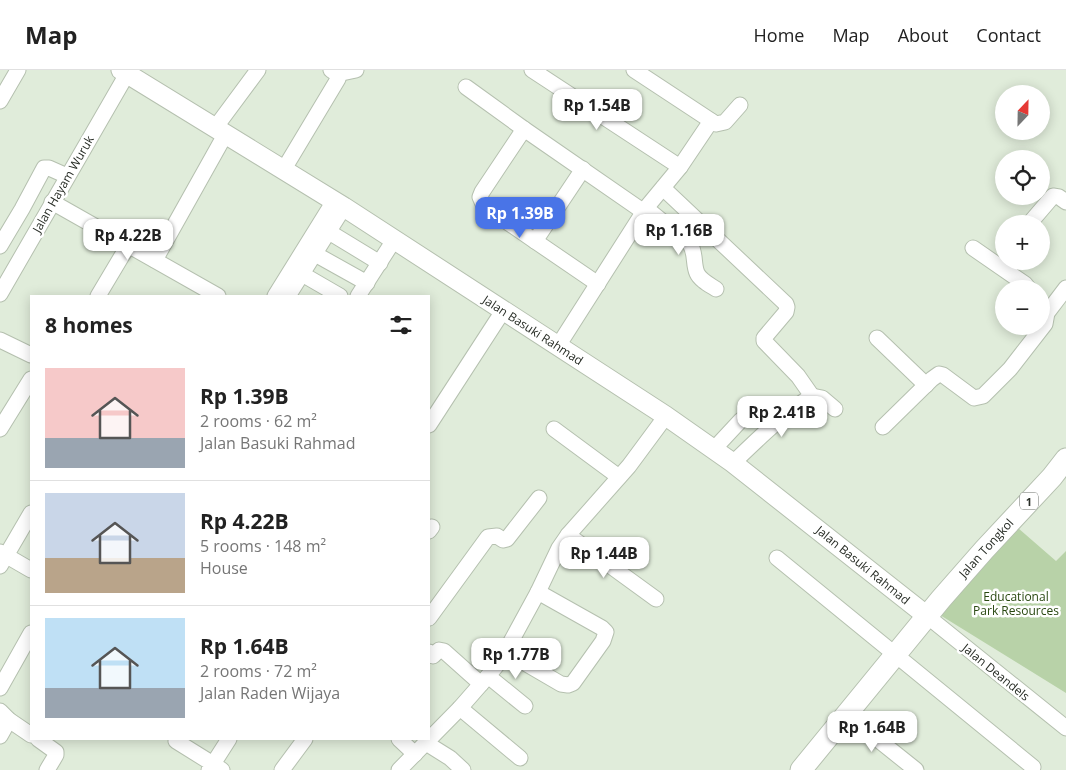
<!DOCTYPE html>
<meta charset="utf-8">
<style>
:root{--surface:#fff;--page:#f6f6f6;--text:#222;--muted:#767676;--line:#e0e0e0;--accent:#4974e7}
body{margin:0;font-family:"Open Sans",sans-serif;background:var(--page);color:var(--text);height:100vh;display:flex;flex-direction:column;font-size:19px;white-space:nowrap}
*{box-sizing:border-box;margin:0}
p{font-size:16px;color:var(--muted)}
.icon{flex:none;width:28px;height:28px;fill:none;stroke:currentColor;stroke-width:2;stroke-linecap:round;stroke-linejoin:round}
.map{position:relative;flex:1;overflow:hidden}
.details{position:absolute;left:30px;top:225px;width:400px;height:445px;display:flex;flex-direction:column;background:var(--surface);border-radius:0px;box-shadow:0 2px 12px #0003}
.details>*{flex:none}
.needle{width:32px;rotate:22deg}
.controls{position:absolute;left:995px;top:15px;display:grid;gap:10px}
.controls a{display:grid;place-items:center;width:55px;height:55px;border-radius:50%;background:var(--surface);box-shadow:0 2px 12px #0003;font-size:25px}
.price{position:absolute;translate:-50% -42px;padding:0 11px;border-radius:10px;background:#fff;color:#222;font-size:16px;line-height:32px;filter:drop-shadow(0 1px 2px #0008)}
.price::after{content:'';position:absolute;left:50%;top:30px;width:15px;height:11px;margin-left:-8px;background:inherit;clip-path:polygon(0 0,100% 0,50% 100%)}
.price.selected{background:var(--accent);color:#fff}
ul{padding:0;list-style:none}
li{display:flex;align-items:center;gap:15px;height:125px;padding:0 15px}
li+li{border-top:1px solid var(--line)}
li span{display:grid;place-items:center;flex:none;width:140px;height:100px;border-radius:0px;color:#555}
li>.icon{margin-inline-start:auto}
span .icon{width:60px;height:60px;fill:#fffc;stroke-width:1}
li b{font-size:21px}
h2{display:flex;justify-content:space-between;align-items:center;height:60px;padding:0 15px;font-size:21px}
header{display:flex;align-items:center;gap:30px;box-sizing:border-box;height:70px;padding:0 25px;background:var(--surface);border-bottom:1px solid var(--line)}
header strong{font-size:24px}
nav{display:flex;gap:28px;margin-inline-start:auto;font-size:18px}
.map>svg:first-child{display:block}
</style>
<header>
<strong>Map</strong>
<nav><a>Home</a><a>Map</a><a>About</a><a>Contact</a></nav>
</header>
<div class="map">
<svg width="1066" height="700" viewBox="0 0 1066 700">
<rect width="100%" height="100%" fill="#e0ecda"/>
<path fill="#b8d2a8" d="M1018 458 1056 491 1066 481V623L940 545Z"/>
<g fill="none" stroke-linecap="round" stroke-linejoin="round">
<g stroke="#b5c0af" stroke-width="17">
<g id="minor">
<path d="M331 0 337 4 356 0"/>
<path d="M532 0 680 97"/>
<path d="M634 0 716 54 725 52 740 35"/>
<path d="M466 17 524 59 644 142"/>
<path d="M0 31 18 0"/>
<path d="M215 58 258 0"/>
<path d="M524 59 482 122 480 127 484 136 535 171"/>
<path d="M284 99 338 9 337 4"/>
<path d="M583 99 535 171 598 214"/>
<path d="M663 118 786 234 787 237 786 242 764 268V271L798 306 812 326"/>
<path d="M52 132 218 226"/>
<path d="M646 138 690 174C696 183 693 194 697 203 700 210 710 215 716 219"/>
<path d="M1029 154 1053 126 1059 127 1066 132"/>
<path d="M329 162 380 193"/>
<path d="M0 176 22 139 44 98H49L67 106"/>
<path d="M973 178 1025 214 1029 219"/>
<path d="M315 184 367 213"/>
<path d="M155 190 225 65"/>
<path d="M302 204 340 226"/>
<path d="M0 224 127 4"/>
<path d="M98 226 129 174"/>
<path d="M275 226 334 131"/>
<path d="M288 226 344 137"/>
<path d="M358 226 394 170"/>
<path d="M877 268 926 315"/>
<path d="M0 270 31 285"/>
<path d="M558 276 646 138 680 97 711 51"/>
<path d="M429 355 503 241"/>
<path d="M883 357 932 309 939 304 943 305 974 328 983 326 1010 299 1045 254 1047 243 1066 218"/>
<path d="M0 359 31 309"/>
<path d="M554 359 619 407"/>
<path d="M714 379 741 350"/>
<path d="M733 393C758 369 783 344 812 326L822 328 835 339"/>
<path d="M429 461 432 457"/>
<path d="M568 465 656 529"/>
<path d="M0 482 31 500"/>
<path d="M777 488 1033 697"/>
<path d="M0 496 31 443"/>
<path d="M927 546 1066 658"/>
<path d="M429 548 488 467 497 466 503 470 507 469 539 428"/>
<path d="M429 582 433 586 439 580 444 581 481 614"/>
<path d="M506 582 561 614 568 615 573 613 603 571 606 562 602 558 538 522"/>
<path d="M488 606 525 636"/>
<path d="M0 618 31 563"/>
<path d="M460 638 520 688"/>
<path d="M0 641 9 650 31 665"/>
<path d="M846 644 916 700"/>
<path d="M0 666 9 650"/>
<path d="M38 669 56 682V685L47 700"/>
<path d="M399 669 415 684"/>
<path d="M176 671 213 694 209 700"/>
<path d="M426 673 450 688 463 700"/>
<path d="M222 700 213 694 229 669"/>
<path d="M282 700 305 669"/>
<path d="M399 700 460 638 488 606 501 590 538 522 559 478 568 465 629 396 666 346"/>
</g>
</g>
<g stroke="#b5c0af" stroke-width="21">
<path id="major" d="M121 0 344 137 666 346 733 393 927 546"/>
</g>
<g stroke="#b5c0af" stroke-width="23">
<path id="highway" d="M801 700 941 529 984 480 1052 407 1066 389"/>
</g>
<use href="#minor" stroke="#fff" stroke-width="15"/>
<use href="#major" stroke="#fff" stroke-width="19"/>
<use href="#highway" stroke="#fff" stroke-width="21"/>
</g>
<g text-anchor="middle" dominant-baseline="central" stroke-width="5" stroke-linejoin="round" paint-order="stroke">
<rect fill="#fff" stroke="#686c67" stroke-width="1" x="1020" y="422.5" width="18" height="17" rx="4"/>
<g font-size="11" font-weight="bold" fill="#282d26">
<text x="1029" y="431">1</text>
</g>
<g font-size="12" fill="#282d26" stroke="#fff">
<text transform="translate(63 114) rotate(-60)">Jalan Hayam Wuruk</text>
<text transform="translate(533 260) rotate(33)">Jalan Basuki Rahmad</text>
<text transform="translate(986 478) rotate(-48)">Jalan Tongkol</text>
<text transform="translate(863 495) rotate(39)">Jalan Basuki Rahmad</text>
<text transform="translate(996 602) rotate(39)">Jalan Deandels</text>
</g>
<g font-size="12" fill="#294811" stroke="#fff">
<text x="1016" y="526">Educational<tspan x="1016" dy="14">Park Resources</tspan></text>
</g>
</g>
</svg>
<div class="controls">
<a><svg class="needle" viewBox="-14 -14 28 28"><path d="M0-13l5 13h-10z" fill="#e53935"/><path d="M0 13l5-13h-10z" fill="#767676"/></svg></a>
<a><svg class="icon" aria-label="locate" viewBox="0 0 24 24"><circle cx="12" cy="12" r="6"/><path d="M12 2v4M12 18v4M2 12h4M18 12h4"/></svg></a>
<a>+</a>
<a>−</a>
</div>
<b class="price" style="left:597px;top:61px">Rp 1.54B</b>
<b class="price selected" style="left:520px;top:169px">Rp 1.39B</b>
<b class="price" style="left:679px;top:186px">Rp 1.16B</b>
<b class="price" style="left:128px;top:191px">Rp 4.22B</b>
<b class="price" style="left:782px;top:368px">Rp 2.41B</b>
<b class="price" style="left:604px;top:509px">Rp 1.44B</b>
<b class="price" style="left:516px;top:610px">Rp 1.77B</b>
<b class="price" style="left:872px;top:683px">Rp 1.64B</b>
<section class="details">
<h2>8 homes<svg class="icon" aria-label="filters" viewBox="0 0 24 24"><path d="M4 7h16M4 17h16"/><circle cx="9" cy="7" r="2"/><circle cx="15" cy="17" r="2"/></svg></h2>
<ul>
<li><span style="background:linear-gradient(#f6c9c9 70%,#9aa5b1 0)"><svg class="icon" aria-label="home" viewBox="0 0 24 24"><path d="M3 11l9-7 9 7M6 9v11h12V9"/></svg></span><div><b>Rp 1.39B</b><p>2 rooms · 62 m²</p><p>Jalan Basuki Rahmad</p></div></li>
<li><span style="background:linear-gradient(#c9d6e8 65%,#b9a48a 0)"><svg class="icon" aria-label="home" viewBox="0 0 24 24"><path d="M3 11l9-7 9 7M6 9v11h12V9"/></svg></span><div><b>Rp 4.22B</b><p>5 rooms · 148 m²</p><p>House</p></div></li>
<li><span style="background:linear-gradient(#bfe0f5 70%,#9aa5b1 0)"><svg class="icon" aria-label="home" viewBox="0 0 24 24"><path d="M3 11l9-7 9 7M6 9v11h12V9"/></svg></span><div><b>Rp 1.64B</b><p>2 rooms · 72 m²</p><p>Jalan Raden Wijaya</p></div></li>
</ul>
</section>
</div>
